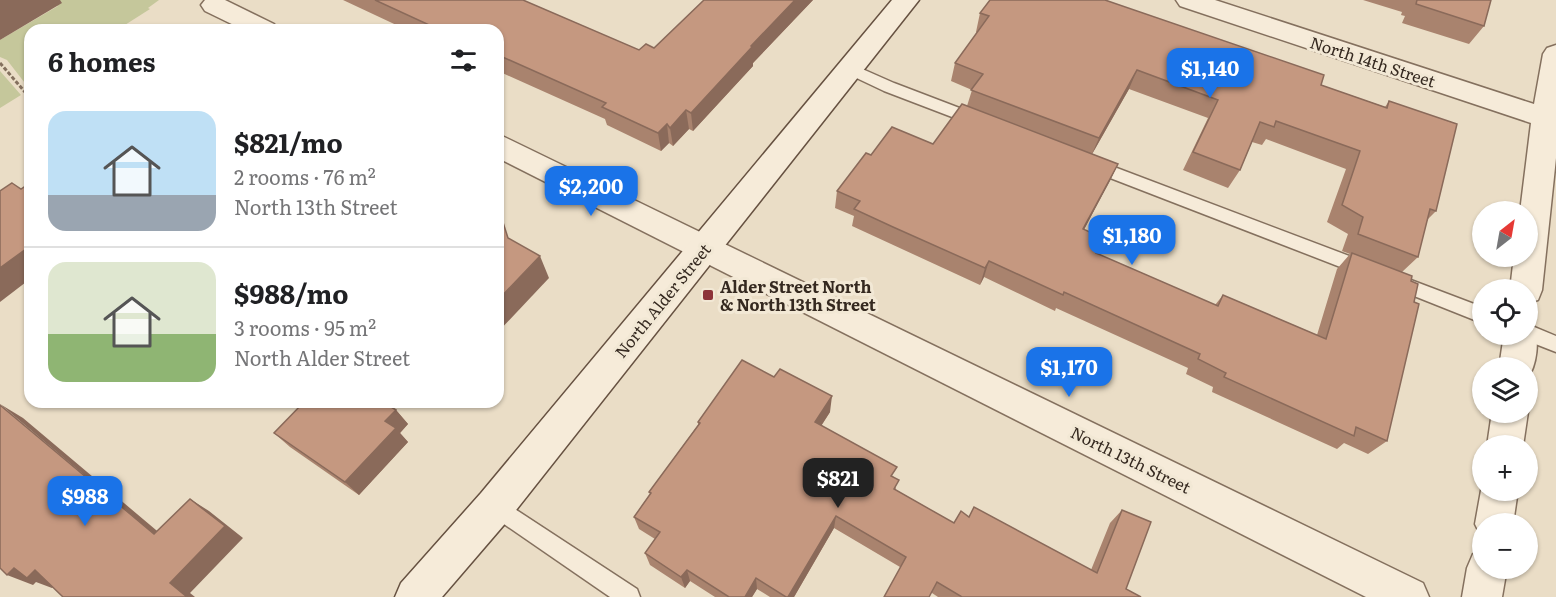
<!DOCTYPE html>
<meta charset="utf-8">
<style>
:root{--surface:#fff;--page:#f6f6f6;--text:#202124;--muted:#757577;--line:#e0e0e0;--accent:#1a73e8}
body{margin:0;font-family:Literata,serif;background:var(--page);color:var(--text);height:100vh;display:flex;flex-direction:column;font-size:22px;white-space:nowrap}
*{box-sizing:border-box;margin:0}
p{font-size:20px;color:var(--muted)}
.icon{flex:none;width:33px;height:33px;fill:none;stroke:currentColor;stroke-width:2;stroke-linecap:round;stroke-linejoin:round}
.map{position:relative;flex:1;overflow:hidden}
.details{position:absolute;left:24px;top:24px;width:480px;height:384px;display:flex;flex-direction:column;background:var(--surface);border-radius:18px;box-shadow:0 2px 4px #0004}
.details>*{flex:none}
.needle{width:39px;rotate:31deg}
.buttons{position:absolute;left:1472px;top:201px;display:grid;gap:12px}
.buttons a{display:grid;place-items:center;width:66px;height:66px;border-radius:50%;background:var(--surface);box-shadow:0 2px 4px #0004;font-size:30px}
.price{position:absolute;translate:-50% -51px;padding:0 14px;border-radius:12px;background:var(--accent);color:#fff;font-size:20px;line-height:39px;filter:drop-shadow(0 2px 3px #0008)}
.price::after{content:'';position:absolute;left:50%;top:36px;width:18px;height:14px;margin-left:-9px;background:inherit;clip-path:polygon(0 0,100% 0,50% 100%)}
.price.active{background:#222;color:#fff}
ul{padding:0;list-style:none}
li{display:flex;align-items:center;gap:18px;height:150px;padding:0 24px}
li+li{border-top:2px solid var(--line)}
li span{display:grid;place-items:center;flex:none;width:168px;height:120px;border-radius:18px;color:#555}
li>.icon{margin-inline-start:auto}
span .icon{width:72px;height:72px;fill:#fffc;stroke-width:1}
li b{font-size:26px}
h2{display:flex;justify-content:space-between;align-items:center;height:72px;padding:0 24px;font-size:26px}
.map>svg:first-child{display:block}
</style>
<div class="map">
<svg width="1556" height="597" viewBox="0 0 1556 597">
<rect width="100%" height="100%" fill="#eaddc6"/>
<g fill="#c5c79b">
<path d="M49 0H159L148 8 150 9 117 30H30V86L28 87 7 60 0 57V40L58 6Z"/>
<path d="M0 71 21 95 0 108Z"/>
</g>
<g fill="none" stroke-linecap="round" stroke-linejoin="round">
<g stroke="#84705e" stroke-width="3">
<g id="lane">
<path d="M851 64 894 83 983 117 986 121 983 125H973L884 91 846 73 844 69 846 65Z"/>
<path d="M1093 159 1373 265 1376 270 1373 275 1367 277 1361 275 1087 169 1085 165 1087 161Z"/>
<path d="M1395 274 1482 307V323L1389 286 1386 281 1389 276Z"/>
<path d="M1527 324 1556 336V352L1520 338 1519 334H1527Z"/>
<path d="M495 496 637 589 640 597H610L488 513 485 506 488 499Z"/>
</g>
</g>
<g stroke="#84705e" stroke-width="3">
<g id="street">
<path d="M205 0H225L274 24 278 30H244L205 11 201 5Z"/>
<path d="M1176 0H1215L1534 104 1543 54 1547 48 1556 45V158L1542 290 1538 300 1527 303V290H1510L1514 256H1527V212H1520L1531 123 1180 6Z"/>
<path d="M498 134 1423 583 1429 597H1366L498 158Z"/>
<path d="M1527 322 1533 324C1540 339 1537 366 1527 379V368H1499L1504 334H1527Z"/>
<path d="M1527 410 1528 412 1523 446H1487L1492 412H1527Z"/>
<path d="M1482 485V490H1518L1513 524H1482V538L1475 524Z"/>
<path d="M1482 550V568H1507L1502 597H1462L1467 568 1473 554Z"/>
</g>
</g>
<g stroke="#665141" stroke-width="3">
<path id="secondary" d="M892 0H919L509 519 442 597H395L401 583 481 493Z"/>
</g>
<path stroke="#84705e" stroke-width="3" stroke-dasharray="4 2" stroke-linecap="butt" d="M0 63 25 92"/>
<use href="#lane" fill="#f6ebd9" fill-rule="evenodd"/>
<use href="#street" fill="#f6ebd9" fill-rule="evenodd"/>
<use href="#secondary" fill="#f6ebd9" fill-rule="evenodd"/>
</g>
<g fill="#a9836e" fill-rule="evenodd">
<path d="M343 0H523L639 50 654 48 704 0H813L753 63V66L693 131 689 129 673 146 669 143 661 151 607 125 605 119 498 71V30H407Z"/>
<path d="M1363 0H1491L1484 26 1469 44 1402 23 1405 16 1401 15 1402 12Z"/>
<path d="M980 13 1321 85 1385 107 1389 101 1436 211 1427 220 1418 257 1402 272 1411 281 1414 302 1387 441 1368 454 1344 443 1337 449 1212 392 1213 387 1186 374 1188 368 1056 308 1055 311 984 277 980 285 852 226 854 216 835 208 837 191 871 155 933 144 967 106 972 90 951 81 955 63 977 33 976 32ZM1129 89 1208 118 1183 170 1228 188 1240 170 1252 142 1262 145 1266 139 1346 169 1327 222 1348 234 1342 251 1350 254 1337 269 1317 335 1223 295 1215 305 1096 253 1084 230 1118 164 1092 154Z"/>
<path d="M396 410 408 424 400 433 408 442 359 495 290 447 274 433Z"/>
<path d="M830 412 821 426 894 477 896 490 954 523 969 517 1091 570 1110 523 1122 510 1126 589 1141 597H938L932 593 900 567 834 528 794 597H770L757 589 752 597H715L690 581 685 588 650 565 645 553 655 539 639 529 634 517 650 494 649 492 698 425V422Z"/>
</g>
<g fill="#8a6a5a">
<path d="M0 0H60L62 3 0 40Z"/>
<path d="M795 0H813L753 63V66L693 131 691 113 751 46Z"/>
<path d="M1137 70 1129 89 1091 156 1099 138Z"/>
<path d="M686 110 689 129 673 146 670 128Z"/>
<path d="M667 124 669 143 661 151 658 133Z"/>
<path d="M1118 164 1110 181 1075 246 1083 229Z"/>
<path d="M30 246V279L0 302V268Z"/>
<path d="M540 256 549 278 498 332V300Z"/>
<path d="M989 261 984 277 980 285 985 268Z"/>
<path d="M832 396 830 412 814 437 815 422Z"/>
<path d="M0 404 23 418 175 546 154 534Z"/>
<path d="M396 410 408 424 400 433 408 442 359 495 345 482 385 421Z"/>
<path d="M190 499 209 511 243 538 190 593 195 597H187L170 583Z"/>
<path d="M836 516 834 528 794 597H788Z"/>
<path d="M14 568 35 570 60 581 52 588 36 582 33 585 7 575Z"/>
<path d="M687 570 690 581 685 588 681 577Z"/>
<path d="M756 578 757 589 752 597H745Z"/>
</g>
<g fill="#c59880" stroke="#8a6a5a" stroke-width="1.5">
<path d="M375 0H523L639 50 646 44 654 48 704 0H795L751 46 752 47 691 113 686 110 670 128 667 124 658 133 602 107 606 103 498 55V30H440Z"/>
<path d="M990 0H1105L1324 75 1321 85 1387 108 1389 101 1457 124 1436 211 1430 209 1418 257 1358 234 1363 217 1342 205 1360 151 1276 121 1274 127 1260 122 1240 170 1193 152 1218 100 1137 70 1099 138 971 90 983 74 955 63 989 16 980 13Z"/>
<path d="M1417 0H1491L1484 26 1416 4Z"/>
<path d="M962 104 1118 164 1083 229 1103 238 1096 253 1218 306 1223 295 1326 339 1352 253 1412 276 1411 281 1418 284 1414 302 1419 304 1387 441 1356 427 1354 436 1224 377 1226 373 1198 359 1200 354 1064 292 1063 295 989 261 985 268 893 227 854 209 860 201 837 191 866 153 871 155 892 127 933 144Z"/>
<path d="M12 183 21 189 30 183V246L0 268V191Z"/>
<path d="M498 215 501 216 508 238 540 256 498 300Z"/>
<path d="M742 360 774 377 780 369 832 396 815 422 897 467 891 476 899 480 894 489 954 523 961 511 969 517 974 507 1097 573 1122 510 1151 522 1126 589 1141 597H962L937 582 929 597H884L906 557 836 516 788 597H786L756 578 745 597H729L687 570 681 577 645 553 660 532 634 517 651 493 649 492 700 423 698 422Z"/>
<path d="M304 402H383L396 410 385 421 396 428 345 482 274 433Z"/>
<path d="M0 405 154 534 190 499 225 526 170 583 187 597H63L35 570 27 578 14 568 7 575 0 568Z"/>
</g>
<rect fill="#8d3339" stroke="#f2e8d5" stroke-width="2" x="702" y="289" width="12" height="12" rx="3"/>
<g text-anchor="middle" dominant-baseline="central" stroke-width="6" stroke-linejoin="round" paint-order="stroke">
<g font-size="16" fill="#352920" stroke="#f2e8d5">
<text transform="translate(1373 61) rotate(18)">North 14th Street</text>
<text transform="translate(662 300) rotate(-51)">North Alder Street</text>
<text transform="translate(1131 459) rotate(26)">North 13th Street</text>
</g>
<g font-size="16" font-weight="bold" fill="#352920" stroke="#f2e8d5" text-anchor="start">
<text x="720" y="286">Alder Street North<tspan x="720" dy="18">&amp; North 13th Street</tspan></text>
</g>
</g>
</svg>
<div class="buttons">
<a><svg class="needle" viewBox="-14 -14 28 28"><path d="M0-13l5 13h-10z" fill="#e53935"/><path d="M0 13l5-13h-10z" fill="#757577"/></svg></a>
<a><svg class="icon" aria-label="locate" viewBox="0 0 24 24"><circle cx="12" cy="12" r="6"/><path d="M12 2v4M12 18v4M2 12h4M18 12h4"/></svg></a>
<a><svg class="icon" aria-label="layers" viewBox="0 0 24 24"><path d="M12 4l9 5-9 5-9-5zM3 14l9 5 9-5"/></svg></a>
<a>+</a>
<a>−</a>
</div>
<b class="price" style="left:1210px;top:99px">$1,140</b>
<b class="price" style="left:591px;top:217px">$2,200</b>
<b class="price" style="left:1132px;top:266px">$1,180</b>
<b class="price" style="left:1069px;top:398px">$1,170</b>
<b class="price active" style="left:838px;top:509px">$821</b>
<b class="price" style="left:85px;top:527px">$988</b>
<section class="details">
<h2>6 homes<svg class="icon" aria-label="filters" viewBox="0 0 24 24"><path d="M4 7h16M4 17h16"/><circle cx="9" cy="7" r="2"/><circle cx="15" cy="17" r="2"/></svg></h2>
<ul>
<li><span style="background:linear-gradient(#bfe0f5 70%,#9aa5b1 0)"><svg class="icon" aria-label="home" viewBox="0 0 24 24"><path d="M3 11l9-7 9 7M6 9v11h12V9"/></svg></span><div><b>$821/mo</b><p>2 rooms · 76 m²</p><p>North 13th Street</p></div></li>
<li><span style="background:linear-gradient(#dfe7d0 60%,#8fb573 0)"><svg class="icon" aria-label="home" viewBox="0 0 24 24"><path d="M3 11l9-7 9 7M6 9v11h12V9"/></svg></span><div><b>$988/mo</b><p>3 rooms · 95 m²</p><p>North Alder Street</p></div></li>
</ul>
</section>
</div>
